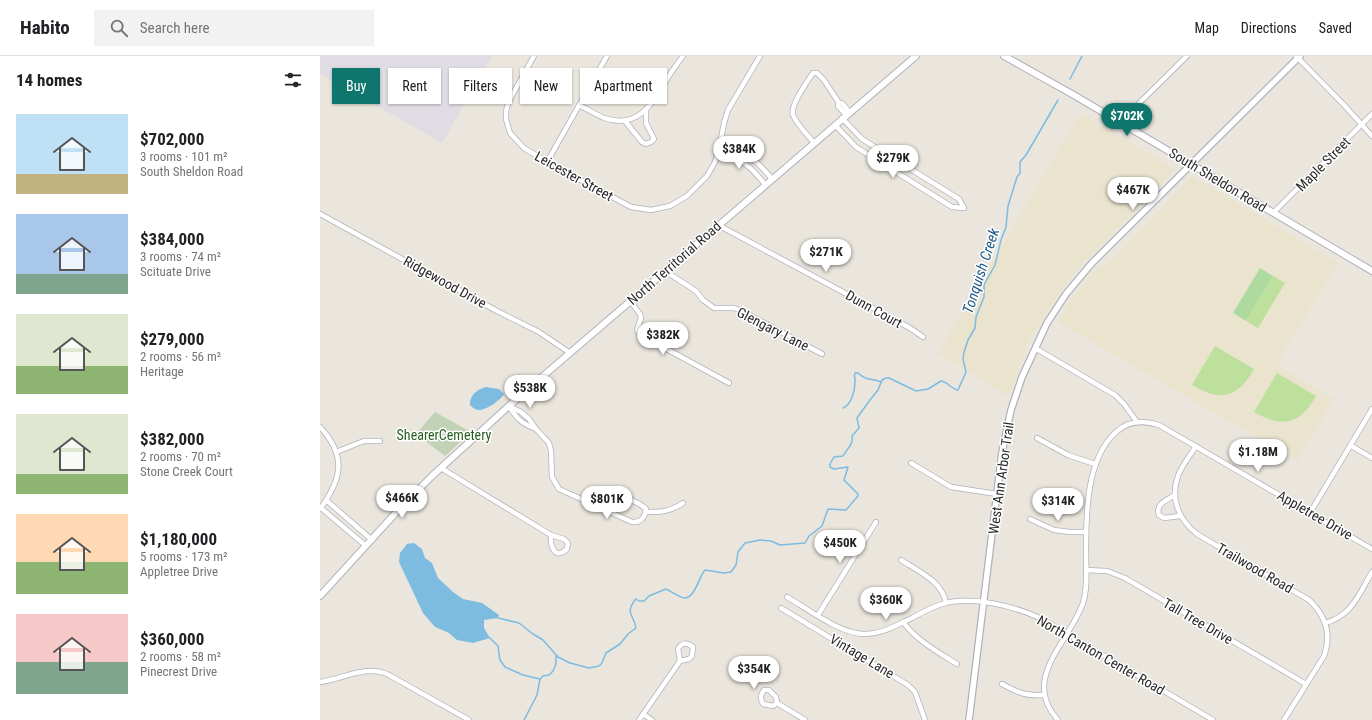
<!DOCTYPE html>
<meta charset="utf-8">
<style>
:root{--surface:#fff;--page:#f2f2f2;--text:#202124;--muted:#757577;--line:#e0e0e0;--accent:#0f766e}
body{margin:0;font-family:"Roboto Condensed",sans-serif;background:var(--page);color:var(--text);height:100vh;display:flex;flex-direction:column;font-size:15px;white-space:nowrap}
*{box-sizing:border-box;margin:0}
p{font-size:13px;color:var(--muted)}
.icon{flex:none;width:22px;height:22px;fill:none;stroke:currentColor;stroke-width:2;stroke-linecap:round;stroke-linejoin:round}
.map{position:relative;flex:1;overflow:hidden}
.sheet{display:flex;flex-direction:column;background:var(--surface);width:320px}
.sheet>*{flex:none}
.banner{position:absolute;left:12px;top:12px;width:380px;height:36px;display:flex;gap:8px}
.price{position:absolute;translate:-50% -34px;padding:0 9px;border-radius:14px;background:#fff;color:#222;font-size:13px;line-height:26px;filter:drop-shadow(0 1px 2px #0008)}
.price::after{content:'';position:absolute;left:50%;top:24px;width:12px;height:9px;margin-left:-6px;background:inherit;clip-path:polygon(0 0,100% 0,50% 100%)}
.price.selected{background:var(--accent);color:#fff}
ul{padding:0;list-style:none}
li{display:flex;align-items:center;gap:12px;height:100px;padding:0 16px}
li span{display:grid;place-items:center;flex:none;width:112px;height:80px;border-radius:0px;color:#555}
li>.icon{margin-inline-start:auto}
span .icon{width:48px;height:48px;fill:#fffc;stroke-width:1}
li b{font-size:17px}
h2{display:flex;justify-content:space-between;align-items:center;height:48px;padding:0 16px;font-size:17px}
.tag{padding:0 14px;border-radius:0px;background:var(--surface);box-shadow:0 1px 3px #0004;font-size:14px;line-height:36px}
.tag.selected{background:var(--accent);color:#fff}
header{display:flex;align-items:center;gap:24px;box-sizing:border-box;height:56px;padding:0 20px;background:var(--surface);border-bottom:1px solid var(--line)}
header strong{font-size:19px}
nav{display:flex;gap:22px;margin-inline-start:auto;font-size:14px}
.search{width:280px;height:36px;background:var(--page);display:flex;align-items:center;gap:10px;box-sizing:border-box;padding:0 14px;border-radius:0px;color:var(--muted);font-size:15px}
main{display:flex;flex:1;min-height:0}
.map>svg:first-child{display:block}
</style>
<header>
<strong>Habito</strong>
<div class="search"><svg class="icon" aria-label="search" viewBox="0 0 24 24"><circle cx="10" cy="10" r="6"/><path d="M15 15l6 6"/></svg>Search here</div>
<nav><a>Map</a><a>Directions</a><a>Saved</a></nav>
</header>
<main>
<section class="sheet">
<h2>14 homes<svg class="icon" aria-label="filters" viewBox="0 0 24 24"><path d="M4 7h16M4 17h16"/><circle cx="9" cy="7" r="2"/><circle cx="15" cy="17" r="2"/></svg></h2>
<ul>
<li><span style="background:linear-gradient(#bfe0f5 75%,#c2b280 0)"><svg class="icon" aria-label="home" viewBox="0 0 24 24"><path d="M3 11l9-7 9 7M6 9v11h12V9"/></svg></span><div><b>$702,000</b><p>3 rooms · 101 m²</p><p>South Sheldon Road</p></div></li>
<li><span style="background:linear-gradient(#a9c7e8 75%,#7fa58c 0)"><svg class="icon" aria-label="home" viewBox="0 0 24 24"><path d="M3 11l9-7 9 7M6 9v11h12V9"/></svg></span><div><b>$384,000</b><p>3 rooms · 74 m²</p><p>Scituate Drive</p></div></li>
<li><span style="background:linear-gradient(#dfe7d0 65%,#8fb573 0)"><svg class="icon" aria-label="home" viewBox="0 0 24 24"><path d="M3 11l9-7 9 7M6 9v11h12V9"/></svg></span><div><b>$279,000</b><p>2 rooms · 56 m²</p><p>Heritage</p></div></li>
<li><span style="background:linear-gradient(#dfe7d0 75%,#8fb573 0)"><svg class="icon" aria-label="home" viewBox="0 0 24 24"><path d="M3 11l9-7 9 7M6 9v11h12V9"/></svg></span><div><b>$382,000</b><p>2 rooms · 70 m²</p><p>Stone Creek Court</p></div></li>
<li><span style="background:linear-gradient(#ffd9b3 60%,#8fb573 0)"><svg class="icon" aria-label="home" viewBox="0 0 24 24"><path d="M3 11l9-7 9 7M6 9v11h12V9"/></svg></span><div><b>$1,180,000</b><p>5 rooms · 173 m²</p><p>Appletree Drive</p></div></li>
<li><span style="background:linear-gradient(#f6c9c9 60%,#7fa58c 0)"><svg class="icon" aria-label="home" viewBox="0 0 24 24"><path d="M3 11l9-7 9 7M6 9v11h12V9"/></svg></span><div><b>$360,000</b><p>2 rooms · 58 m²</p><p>Pinecrest Drive</p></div></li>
</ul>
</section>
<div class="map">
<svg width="1052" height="664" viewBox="0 0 1052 664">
<rect width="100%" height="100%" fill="#eae6dd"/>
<path fill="#dfdde3" d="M0 0H172L122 87 0 18Z"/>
<g fill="#eae4cf">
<path d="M760 58 856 113 754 216 722 263 708 287 688 340 618 297Z"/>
<path d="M872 120 1018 207 957 308 1014 343 977 405 738 266 748 247 781 208 785 211Z"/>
</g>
<path fill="#aedaa0" d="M940 212 953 220 926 265 913 257Z"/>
<path fill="#c1d2b7" d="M115 356 151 376 125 400 96 378Z"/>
<g fill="#bde09d">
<path d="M953 220 965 227 938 272 926 265Z"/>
<path d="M895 290 934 313C918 342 900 346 872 329Z"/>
<path d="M957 317 996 340C980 369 962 372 934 356Z"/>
</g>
<g fill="#7dbbe0">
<path d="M166 331 179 333 184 338C181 344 165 355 158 354 154 353 152 351 150 349 149 339 158 333 166 331Z"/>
<path d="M94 487 102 493 105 502 112 507 118 522 133 536 143 543 162 547 179 559 178 562 164 564V572L170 582 153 587 137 584 129 577 115 571 103 557 79 506 80 497 87 488Z"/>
</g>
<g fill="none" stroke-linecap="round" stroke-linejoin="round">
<g stroke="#7dbbe0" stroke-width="1.5">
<path d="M750 23 762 0"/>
<path d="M523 352C531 349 535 335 535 326 536 322 533 321 535 317H538C547 325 550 322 561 326"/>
<path d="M178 562 199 567 213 578 223 584 238 601 250 607 269 612 279 610 282 607 286 597 300 588 308 578 316 572C314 559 304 557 316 543L319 545H324L329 540 346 533C352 536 359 541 364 542 375 543 379 520 385 514L404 517 411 516 416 509 418 496 425 487 440 484 451 485 460 489 485 487 489 480 502 470 508 453 526 454 538 440V438L524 424 528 411 514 413 510 411V408L514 401 523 400C527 393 534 388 532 380L539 372 537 362 550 344 558 334 562 324 566 322H569L596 335 608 333 621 325C628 326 631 333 638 334L646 316 643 303 644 296 648 284 655 272 656 261 664 241V229L675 209 681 184 686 171 688 150 697 121 700 117V106L706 99 738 44"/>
<path d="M170 582 178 590 180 604 185 611 203 619 220 623"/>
<path d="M204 664 217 639 220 623 223 620 229 619 233 615 236 608V600"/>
</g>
<g stroke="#b1b2bc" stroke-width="6">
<g id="minor">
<path d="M214 0 189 45 186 55V63L190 77 204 92 227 106 311 151 331 154 350 150 367 140 387 120 395 106 399 93 404 67 408 54 440 0"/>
<path d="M976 0 1025 50 1052 80"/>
<path d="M519 47H522L529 56"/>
<path d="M259 49C267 53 275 58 284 62 317 73 331 50 346 25 351 16 357 8 363 0"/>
<path d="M522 62 542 83 639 143 644 152"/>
<path d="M305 65 322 86 326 88 331 86 334 83 326 67V54"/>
<path d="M800 66 867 0"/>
<path d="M515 69 536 91 632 151 644 152"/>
<path d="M494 87C487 78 477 69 473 59 470 49 487 26 493 17H497L504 24 519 47 518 50 526 59"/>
<path d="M399 93C419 87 440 108 452 123"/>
<path d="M399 93C405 98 410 99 416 102 428 108 436 118 445 128"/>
<path d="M227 106 287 0"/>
<path d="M953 157 1052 58"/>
<path d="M0 158 177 255 219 276 250 297"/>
<path d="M398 169 590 272 603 281"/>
<path d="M345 215 376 235 383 244 394 252H414L422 255 502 298"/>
<path d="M310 245 320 258 321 262 317 274 321 279 409 327"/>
<path d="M715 292 795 339 804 348 817 366"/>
<path d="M189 350 201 356 209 363 216 373 229 387 231 395 232 421 239 433 312 466C321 467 325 461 326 453 319 446 305 441 296 441L291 445 287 455"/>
<path d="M189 350C197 363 201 367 216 373"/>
<path d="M0 371C27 400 22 423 0 453"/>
<path d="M717 382 748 399 775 408"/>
<path d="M1030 389 1052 402"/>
<path d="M876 390C870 400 862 409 858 420 850 442 858 463 877 478L989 544C1005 559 1012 578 1004 600L964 664"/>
<path d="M16 396 44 385H60"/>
<path d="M591 407 631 431 677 438"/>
<path d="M121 412 231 479 244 483 248 487 247 493C235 504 230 491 231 479"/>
<path d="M855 439C847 444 835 448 839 459L844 462 860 460"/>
<path d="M6 444 52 484"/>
<path d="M1 452 46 490"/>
<path d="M326 456C342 456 349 456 363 447"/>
<path d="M990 457 1052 353"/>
<path d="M710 463 734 474 750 476H766"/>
<path d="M581 504C598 515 622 525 626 547"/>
<path d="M766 514 787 515 805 522 986 628"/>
<path d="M467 541C488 553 519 577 543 578 561 579 576 569 592 562 601 557 612 551 622 548 651 539 693 550 720 562L893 664"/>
<path d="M461 552 588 629 595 636 605 664"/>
<path d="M498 559 556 466"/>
<path d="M583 566C597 585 618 596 637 608"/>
<path d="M1005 567C1032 560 1039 538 1052 516"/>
<path d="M0 626C23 623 46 608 69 619L149 664"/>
<path d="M682 628C699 637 705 640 724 639"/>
<path d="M457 647 453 650 443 648C440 642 440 640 444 634H449L456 641 457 647 485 664"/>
<path d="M323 658 332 664"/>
<path d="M319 664 360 605 369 603 372 600 373 591C367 586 362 586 358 593L360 605"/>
<path d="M738 664C700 623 750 585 763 547 768 531 766 513 766 496 766 458 766 403 796 376 808 365 823 364 839 369L1052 493"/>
</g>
</g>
<g stroke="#b1b2bc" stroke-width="8">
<path id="tertiary" d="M649 664 682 396 691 354 702 321 727 267 746 238 772 207 980 0"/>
</g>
<g stroke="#b1b2bc" stroke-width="8">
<g id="secondary">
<path d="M684 0 752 38 1052 215"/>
<path d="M0 540 82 450 112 420 201 339 596 0"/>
</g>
</g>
<use href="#minor" stroke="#fff" stroke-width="4.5"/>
<use href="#tertiary" stroke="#fff" stroke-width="5.5"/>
<use href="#secondary" stroke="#fff" stroke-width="6"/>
</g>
<g text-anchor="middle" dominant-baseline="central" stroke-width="3" stroke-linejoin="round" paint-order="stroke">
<g font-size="14" fill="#2a2a2a" stroke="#fff">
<text transform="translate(1003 108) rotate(-45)">Maple Street</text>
<text transform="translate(254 120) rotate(29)">Leicester Street</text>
<text transform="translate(898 124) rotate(31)">South Sheldon Road</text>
<text transform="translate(354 207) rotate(-41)">North Territorial Road</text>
<text transform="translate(125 226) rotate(29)">Ridgewood Drive</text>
<text transform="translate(554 253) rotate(29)">Dunn Court</text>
<text transform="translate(453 273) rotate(27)">Glengary Lane</text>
<text transform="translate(681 422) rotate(-82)">West Ann Arbor Trail</text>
<text transform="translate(995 459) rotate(30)">Appletree Drive</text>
<text transform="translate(935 512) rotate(30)">Trailwood Road</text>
<text transform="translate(878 565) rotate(30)">Tall Tree Drive</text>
<text transform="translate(781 599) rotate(30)">North Canton Center Road</text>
<text transform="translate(542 600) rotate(31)">Vintage Lane</text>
</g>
<g font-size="14" fill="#295e23" stroke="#fff">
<text x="124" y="379">ShearerCemetery</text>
</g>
<g font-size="15" font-style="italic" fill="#1d598a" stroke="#fff">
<text transform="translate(661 215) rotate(-72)">Tonquish Creek</text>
</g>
</g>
</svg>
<b class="price selected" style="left:807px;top:81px">$702K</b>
<b class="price" style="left:419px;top:114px">$384K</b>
<b class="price" style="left:573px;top:123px">$279K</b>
<b class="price" style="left:813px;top:155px">$467K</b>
<b class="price" style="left:506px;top:217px">$271K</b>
<b class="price" style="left:343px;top:300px">$382K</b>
<b class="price" style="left:210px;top:353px">$538K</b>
<b class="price" style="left:938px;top:417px">$1.18M</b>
<b class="price" style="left:82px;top:463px">$466K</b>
<b class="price" style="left:287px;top:464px">$801K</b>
<b class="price" style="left:738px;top:466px">$314K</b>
<b class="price" style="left:520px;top:508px">$450K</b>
<b class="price" style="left:566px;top:565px">$360K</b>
<b class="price" style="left:434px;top:634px">$354K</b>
<div class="banner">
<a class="tag selected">Buy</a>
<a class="tag">Rent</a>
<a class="tag">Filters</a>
<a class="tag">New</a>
<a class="tag">Apartment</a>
</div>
</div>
</main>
